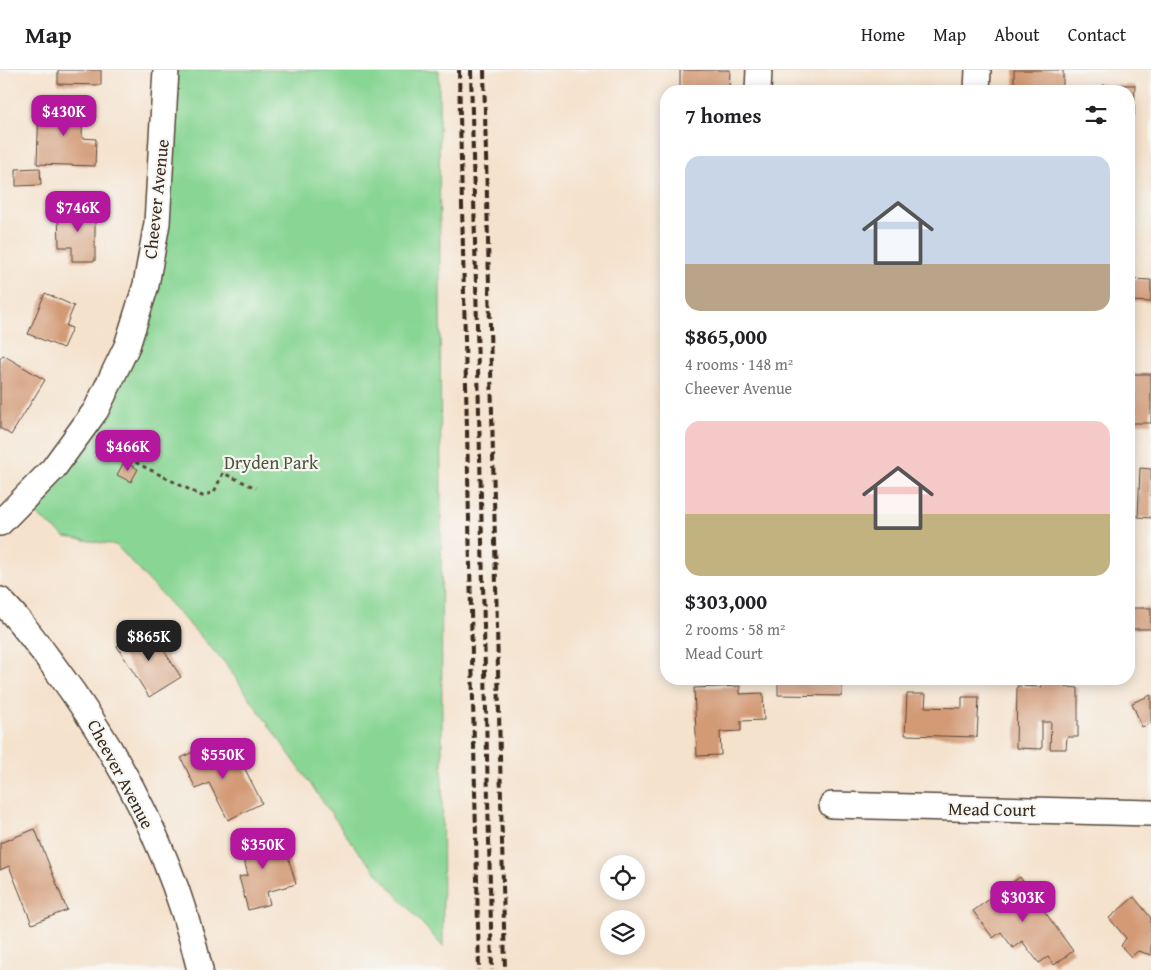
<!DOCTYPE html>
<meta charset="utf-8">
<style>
:root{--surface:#fff;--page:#f2f2f2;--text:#202124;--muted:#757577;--line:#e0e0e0;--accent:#b5179e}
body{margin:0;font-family:"Gentium Book Plus",serif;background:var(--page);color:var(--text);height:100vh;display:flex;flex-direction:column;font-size:19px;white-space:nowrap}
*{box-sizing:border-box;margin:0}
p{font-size:16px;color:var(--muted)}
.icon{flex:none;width:28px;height:28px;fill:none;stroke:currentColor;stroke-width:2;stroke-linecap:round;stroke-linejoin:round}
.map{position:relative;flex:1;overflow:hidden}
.drawer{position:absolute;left:660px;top:15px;width:475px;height:600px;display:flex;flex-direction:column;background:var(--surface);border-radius:20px;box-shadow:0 2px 12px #0003}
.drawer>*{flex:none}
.fabs{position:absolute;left:600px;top:785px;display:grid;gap:10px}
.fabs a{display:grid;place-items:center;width:45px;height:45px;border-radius:50%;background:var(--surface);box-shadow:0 2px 12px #0003;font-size:25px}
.price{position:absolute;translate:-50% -42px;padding:0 11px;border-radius:10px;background:var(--accent);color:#fff;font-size:16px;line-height:32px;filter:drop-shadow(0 1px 2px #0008)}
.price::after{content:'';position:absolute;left:50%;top:30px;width:15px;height:11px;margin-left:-8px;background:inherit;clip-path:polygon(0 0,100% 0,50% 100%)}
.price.on{background:#222;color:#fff}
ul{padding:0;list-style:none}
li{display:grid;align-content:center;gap:10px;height:265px;padding:0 25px}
li span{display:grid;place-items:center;height:155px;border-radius:15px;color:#555}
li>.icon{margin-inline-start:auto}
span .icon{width:90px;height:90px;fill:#fffc;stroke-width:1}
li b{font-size:21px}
h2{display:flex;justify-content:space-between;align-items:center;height:60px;padding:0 25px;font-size:21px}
header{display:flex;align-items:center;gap:30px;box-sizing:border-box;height:70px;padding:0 25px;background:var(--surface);border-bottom:1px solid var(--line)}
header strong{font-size:24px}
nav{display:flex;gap:28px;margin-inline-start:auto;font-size:18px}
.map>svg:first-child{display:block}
</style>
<header>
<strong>Map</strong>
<nav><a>Home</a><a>Map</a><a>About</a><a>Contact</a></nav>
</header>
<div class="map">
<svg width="1151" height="900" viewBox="0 0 1151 900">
<rect width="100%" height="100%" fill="#f6f6f2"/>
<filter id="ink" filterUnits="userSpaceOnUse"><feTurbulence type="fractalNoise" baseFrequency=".02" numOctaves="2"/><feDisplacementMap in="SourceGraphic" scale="10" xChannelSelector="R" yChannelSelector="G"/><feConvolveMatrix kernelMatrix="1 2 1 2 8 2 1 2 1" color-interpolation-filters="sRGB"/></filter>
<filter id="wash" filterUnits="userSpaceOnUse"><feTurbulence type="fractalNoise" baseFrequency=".0096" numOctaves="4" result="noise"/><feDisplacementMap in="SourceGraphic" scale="20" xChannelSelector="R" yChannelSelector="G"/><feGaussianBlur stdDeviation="1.12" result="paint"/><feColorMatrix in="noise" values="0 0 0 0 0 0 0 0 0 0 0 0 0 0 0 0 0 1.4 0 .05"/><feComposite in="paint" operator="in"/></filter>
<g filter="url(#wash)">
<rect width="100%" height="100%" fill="#f5e2cd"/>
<path fill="#89d694" stroke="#628059" d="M175 0H439L443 877 357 780 225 593 116 475 65 467 27 437 106 348 143 256Z"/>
<g id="blocks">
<g fill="#d39a76">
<path d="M58 0H101V15L58 14Z"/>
<path d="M680 0H730L729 21H680Z"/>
<rect x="1014" y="0" width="49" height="21"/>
<path d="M1103 15H1135L1134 46H1129V21H1103Z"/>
<path d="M39 35 83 36 82 68 96 69 95 96 37 94Z"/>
<path d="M40 98 41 115 16 116V99Z"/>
<path d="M58 140H95V191H72V177H59Z"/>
<path d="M1129 209 1151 210V232L1129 231Z"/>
<path d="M45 223 74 236 66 256 72 258 63 278 28 264Z"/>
<path d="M3 285 45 310 11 365 0 358V289Z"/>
<rect x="1129" y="304" width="22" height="49"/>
<path d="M124 392 138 399 131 412 117 405Z"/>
<path d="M1140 398 1151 399V448L1138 447Z"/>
<rect x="1129" y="538" width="22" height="21"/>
<path d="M148 556 181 607 149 627 117 576Z"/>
<path d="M778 609H842V626L778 625Z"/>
<path d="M1043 609H1066L1065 617 1078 618V667H1067L1066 679H1050L1051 652H1042V679L1016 678 1017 616 1042 617Z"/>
<path d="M740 616V624L763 623 764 650 741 651V661L720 662 721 685 697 686 694 618Z"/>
<path d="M907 624H926L925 637 962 638V627H979L977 667 905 665Z"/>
<path d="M1151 625V653L1142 657 1132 633Z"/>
<path d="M212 672 221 691 237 683 262 733 228 750 209 713 196 719 181 688Z"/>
<path d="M35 759 67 840 32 854 9 796 0 800V773Z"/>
<path d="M268 760 275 786 287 783 296 814 267 822 270 834 248 840 239 807 248 805 238 768Z"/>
<path d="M1020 807 1073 881 1054 895 1048 887 1039 893 1022 871 1013 878 1001 862 993 868 973 841Z"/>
<path d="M1134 827 1151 848V885L1138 881 1131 887 1121 876 1126 868 1109 848Z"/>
</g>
</g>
</g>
<g filter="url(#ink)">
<use href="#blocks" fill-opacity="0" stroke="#574638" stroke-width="1"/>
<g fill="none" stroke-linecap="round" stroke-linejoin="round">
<g stroke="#574638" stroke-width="28">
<g id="minor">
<path d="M758 21 759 0"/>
<path d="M977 21 978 0"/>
<path d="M0 453 53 399 96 340 127 276 146 215 157 153 166 0"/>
<path d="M0 530C20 550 36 572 53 595 121 685 174 789 200 900"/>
<path d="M832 735 1151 743"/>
</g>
</g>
<path stroke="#574638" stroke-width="3" stroke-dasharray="4 4" stroke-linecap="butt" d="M107 378 202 426 214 422 223 403 256 418"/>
<use href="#minor" stroke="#fff" stroke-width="25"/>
<g stroke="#3b2a1e" stroke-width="4" stroke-dasharray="8 4" stroke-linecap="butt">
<path d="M459 0 479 900"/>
<path d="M471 0 492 900"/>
<path d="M484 0 505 900"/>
</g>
</g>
</g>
<g text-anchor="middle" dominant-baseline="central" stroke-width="4.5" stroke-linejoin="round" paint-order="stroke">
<g font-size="18" fill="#3b2a1e" stroke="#f6f6f2">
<text transform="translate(156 129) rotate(-84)">Cheever Avenue</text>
<text transform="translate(121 704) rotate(62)">Cheever Avenue</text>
<text transform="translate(992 739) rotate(1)">Mead Court</text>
</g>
<g font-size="18" fill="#4e553c" stroke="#f6f6f2">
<text x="271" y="392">Dryden Park</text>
</g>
</g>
</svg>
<div class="fabs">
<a><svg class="icon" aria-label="locate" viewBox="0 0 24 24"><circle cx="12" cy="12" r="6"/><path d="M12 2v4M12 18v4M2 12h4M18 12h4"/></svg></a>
<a><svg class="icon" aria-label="layers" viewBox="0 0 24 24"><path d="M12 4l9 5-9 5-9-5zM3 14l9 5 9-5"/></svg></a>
</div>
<b class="price" style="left:64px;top:67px">$430K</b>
<b class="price" style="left:78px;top:163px">$746K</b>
<b class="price" style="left:128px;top:402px">$466K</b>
<b class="price on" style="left:149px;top:592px">$865K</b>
<b class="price" style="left:223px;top:710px">$550K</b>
<b class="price" style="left:263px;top:800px">$350K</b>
<b class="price" style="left:1023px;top:853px">$303K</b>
<section class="drawer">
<h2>7 homes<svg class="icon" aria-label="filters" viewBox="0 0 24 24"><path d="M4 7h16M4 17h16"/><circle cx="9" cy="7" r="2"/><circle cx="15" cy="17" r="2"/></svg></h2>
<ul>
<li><span style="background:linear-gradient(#c9d6e8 70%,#b9a48a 0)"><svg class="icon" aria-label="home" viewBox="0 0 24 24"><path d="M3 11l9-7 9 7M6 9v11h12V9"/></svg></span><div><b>$865,000</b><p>4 rooms · 148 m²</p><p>Cheever Avenue</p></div></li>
<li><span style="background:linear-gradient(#f6c9c9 60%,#c2b280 0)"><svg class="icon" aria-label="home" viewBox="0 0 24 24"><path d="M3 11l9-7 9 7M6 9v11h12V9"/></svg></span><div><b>$303,000</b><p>2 rooms · 58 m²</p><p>Mead Court</p></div></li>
</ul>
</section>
</div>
